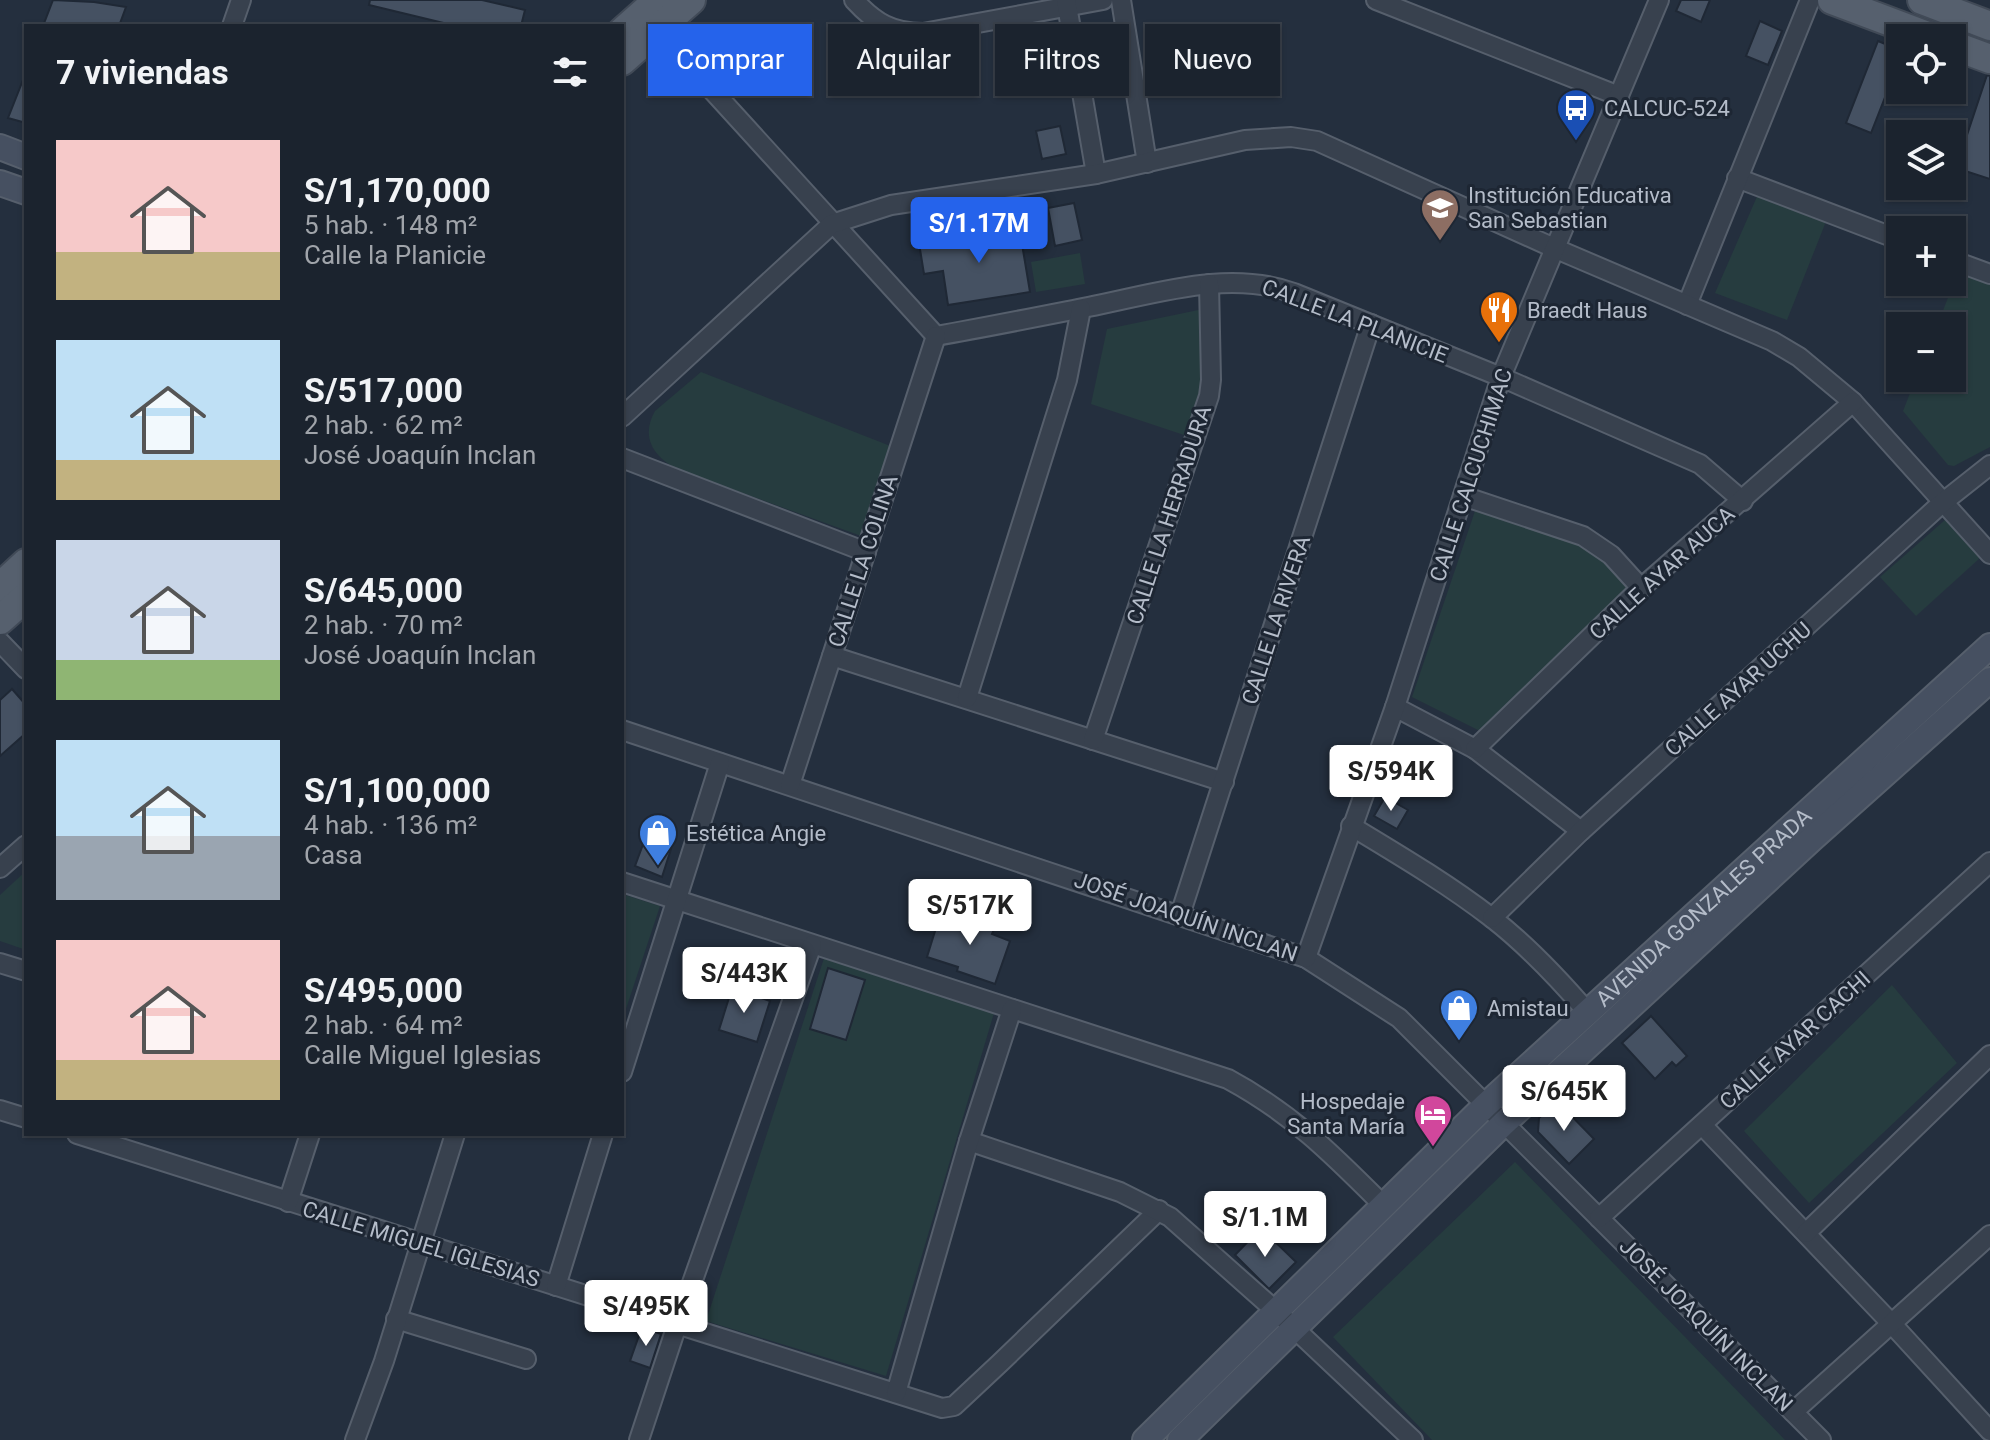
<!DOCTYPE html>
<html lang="es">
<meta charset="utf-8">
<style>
:root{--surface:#1b232e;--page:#282f3a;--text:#f1f3f6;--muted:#a0a4aa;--line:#39404a;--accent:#2563eb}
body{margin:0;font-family:Roboto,sans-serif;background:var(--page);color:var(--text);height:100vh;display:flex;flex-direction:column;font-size:30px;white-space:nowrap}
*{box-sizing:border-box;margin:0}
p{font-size:26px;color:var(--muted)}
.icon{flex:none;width:44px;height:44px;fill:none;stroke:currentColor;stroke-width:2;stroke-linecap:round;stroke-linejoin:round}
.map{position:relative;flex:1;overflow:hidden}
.sheet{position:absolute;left:24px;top:24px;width:600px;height:1112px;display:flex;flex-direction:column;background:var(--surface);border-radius:0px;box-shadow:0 2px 6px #0004,0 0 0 2px var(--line)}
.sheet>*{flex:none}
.banner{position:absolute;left:648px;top:24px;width:760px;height:72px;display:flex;gap:16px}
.tools{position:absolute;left:1886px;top:24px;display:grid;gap:16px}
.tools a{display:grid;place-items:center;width:80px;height:80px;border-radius:0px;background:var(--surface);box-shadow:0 2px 6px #0004,0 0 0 2px var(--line);font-size:40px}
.price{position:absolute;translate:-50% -68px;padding:0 18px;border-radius:8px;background:#fff;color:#222;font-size:26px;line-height:52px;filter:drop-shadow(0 2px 4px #0008)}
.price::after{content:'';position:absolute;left:50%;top:48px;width:24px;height:18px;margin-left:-12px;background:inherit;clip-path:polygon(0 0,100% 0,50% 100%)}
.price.active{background:var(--accent);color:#fff}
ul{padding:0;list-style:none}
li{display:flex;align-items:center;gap:24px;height:200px;padding:0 32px}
li span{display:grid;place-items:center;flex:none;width:224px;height:160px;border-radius:0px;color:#555}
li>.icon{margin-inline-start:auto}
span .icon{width:96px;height:96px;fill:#fffc;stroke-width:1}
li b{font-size:34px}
h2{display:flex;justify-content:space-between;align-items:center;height:96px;padding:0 32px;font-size:34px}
.chip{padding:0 28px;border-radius:0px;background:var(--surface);box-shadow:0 2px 6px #0004,0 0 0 2px var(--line);font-size:28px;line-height:72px}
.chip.active{background:var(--accent);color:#fff}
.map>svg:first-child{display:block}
</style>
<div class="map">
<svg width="1990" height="1440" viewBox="0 0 1990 1440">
<rect width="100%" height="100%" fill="#242f3e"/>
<g fill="#263c3f">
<path d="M1759 192 1827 219 1787 320 1715 293Z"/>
<path d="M1080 253 1085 284 1036 292 1031 262Z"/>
<path d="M1958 272 1990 283V447L1954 466 1948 465 1903 411 1916 378H1952V326H1937Z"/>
<path d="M1208 308 1215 357 1196 439 1091 404 1107 329Z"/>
<path d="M701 372 893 447 864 537 682 471C656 460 639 439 655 411Z"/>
<path d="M1476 508 1564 533 1622 570 1629 590 1480 731 1412 697Z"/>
<path d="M1945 520 1980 558 1916 616 1880 577Z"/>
<path d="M26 871V950L0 941V895Z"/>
<path d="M622 894 660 906 622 1021Z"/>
<path d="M826 952 994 1013 886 1376 706 1321Z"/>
<path d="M1892 985 1957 1063 1809 1203 1744 1131Z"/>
<path d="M1515 1162 1785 1440H1432L1333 1337Z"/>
</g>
<g fill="#455162" stroke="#1f2835" stroke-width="2">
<path d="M53 0 94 2 126 7 119 26H43Z"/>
<path d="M370 0H482L525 10 521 26H456L369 5Z"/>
<path d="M1681 0H1710L1701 22 1676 11Z"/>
<path d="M1760 21 1782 31 1768 65 1746 56Z"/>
<path d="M1878 41 1900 50V59L1871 133 1846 123Z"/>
<path d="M25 75H26V123L8 118Z"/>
<path d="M1987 75 1990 76V179L1956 168Z"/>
<path d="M1060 126 1066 154 1042 159 1036 131Z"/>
<path d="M1074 203 1082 240 1055 246 1048 208Z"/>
<path d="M1019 226 1030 292 948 305 943 271 924 274 919 243Z"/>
<path d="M12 689 26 705V733L0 756V700Z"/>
<path d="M1385 797 1408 810 1397 829 1374 816Z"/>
<path d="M645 839 671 849 662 877 635 866Z"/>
<path d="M940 915 974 925 978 915 997 923 992 934 1010 941 995 984 957 971 958 967 927 957Z"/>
<path d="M828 968 865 980 846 1040 810 1029Z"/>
<path d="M732 988 770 1001 757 1042 719 1030Z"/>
<path d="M1651 1016 1687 1056 1676 1066 1672 1062 1655 1079 1622 1043Z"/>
<path d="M1557 1101 1594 1139 1569 1164 1538 1132 1539 1118Z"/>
<path d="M1261 1228 1296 1262 1269 1289 1235 1255Z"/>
<path d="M642 1327 661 1334 650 1368 630 1361Z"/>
</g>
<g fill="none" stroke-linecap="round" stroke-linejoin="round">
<g stroke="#565f6c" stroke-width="22">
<g id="street">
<path d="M854 0C875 23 892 33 923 33L1103 0"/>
<path d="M1066 0 1096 174"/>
<path d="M1121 0 1147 163"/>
<path d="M1376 0 1619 96"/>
<path d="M650 22 936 336"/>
<path d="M232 26 241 0"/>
<path d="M1737 178 1900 240"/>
<path d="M1952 260 1990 274"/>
<path d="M1687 305 1810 0"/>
<path d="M936 336C987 327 1037 317 1088 307 1155 294 1228 269 1294 293L1501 377 1700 464 1743 501"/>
<path d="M622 417 832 224 891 205 1096 174 1245 140 1291 137 1317 141 1554 248 1772 341 1799 357 1853 402 1990 554"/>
<path d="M622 458 866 552"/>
<path d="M1463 496 1583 536 1611 555 1641 588"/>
<path d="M0 642 26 669"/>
<path d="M832 656 1224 782"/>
<path d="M967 698 1067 380 1081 309"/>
<path d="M1395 707 1475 749 1581 831"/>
<path d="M622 730 1306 958 1399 1018 1821 1440"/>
<path d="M1093 740 1209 396 1211 380 1209 284"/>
<path d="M1475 749 1641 588 1853 402"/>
<path d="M790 785 936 336"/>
<path d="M1351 826C1399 855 1448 884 1492 918 1528 946 1559 979 1589 1014"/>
<path d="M0 868 26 845"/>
<path d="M622 882 1228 1079C1293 1114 1333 1155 1385 1207"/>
<path d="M1180 915 1371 324"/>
<path d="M1492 918 1581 831 1942 503 1990 465"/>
<path d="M1306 958 1395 707 1501 377 1659 0"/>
<path d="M0 963 26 971"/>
<path d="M622 1072 720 763"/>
<path d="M0 1110 26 1118"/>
<path d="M1702 1125 1891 1323 1990 1431"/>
<path d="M77 1134 942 1408 954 1406 1000 1363 1159 1210"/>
<path d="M969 1141 1120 1192 1170 1217 1277 1312 1413 1440"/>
<path d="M288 1202 310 1134"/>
<path d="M1599 1218 1990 862"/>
<path d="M1806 1233 1990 1055"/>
<path d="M556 1286 603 1134"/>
<path d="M396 1319 526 1359"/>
<path d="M896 1393 969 1141 1012 1009"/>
<path d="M1793 1412 1990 1235"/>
<path d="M355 1440 384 1361 455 1134"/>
<path d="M639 1440 677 1325 812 945"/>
</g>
</g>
<g stroke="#565f6c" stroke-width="28">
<g id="secondary">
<path d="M0 147 26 157"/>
<path d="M0 183 26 192"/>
<path id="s1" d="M1145 1440 1486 1105 1990 646"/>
<path d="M1180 1440 1504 1123 1813 838 1990 680"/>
</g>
</g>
<g stroke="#414a57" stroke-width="32">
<g id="primary">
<path d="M1832 0 1933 38"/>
<path d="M1922 0 1990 26"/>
<path d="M622 32 658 0"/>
<path d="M1952 45 1990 59"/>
<path d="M622 61 691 0"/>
<path d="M0 587 26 563"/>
<path d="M0 620 26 597"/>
</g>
</g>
<use href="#street" stroke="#38414e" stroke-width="18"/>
<use href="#secondary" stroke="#465061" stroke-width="24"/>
<use href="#primary" stroke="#56606e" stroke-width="28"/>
</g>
<defs>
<g id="bus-pin" transform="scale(2)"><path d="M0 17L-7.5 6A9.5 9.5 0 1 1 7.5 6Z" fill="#1a4fb4" stroke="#1d2633"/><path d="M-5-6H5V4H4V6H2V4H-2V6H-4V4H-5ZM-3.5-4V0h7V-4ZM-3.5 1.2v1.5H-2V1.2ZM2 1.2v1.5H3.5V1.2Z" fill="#fff"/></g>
<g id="school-pin" transform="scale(2)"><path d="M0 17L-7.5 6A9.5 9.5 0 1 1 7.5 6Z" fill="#8d6e63" stroke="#1d2633"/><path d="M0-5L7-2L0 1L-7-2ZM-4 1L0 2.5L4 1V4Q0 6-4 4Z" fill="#fff"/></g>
<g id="restaurant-pin" transform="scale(2)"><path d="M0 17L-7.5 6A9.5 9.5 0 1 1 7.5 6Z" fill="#e8710a" stroke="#1d2633"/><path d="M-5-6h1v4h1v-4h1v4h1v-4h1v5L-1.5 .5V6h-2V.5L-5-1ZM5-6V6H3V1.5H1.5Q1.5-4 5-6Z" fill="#fff"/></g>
<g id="shop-pin" transform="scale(2)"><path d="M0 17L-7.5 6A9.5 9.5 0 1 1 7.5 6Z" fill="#3f7fe0" stroke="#1d2633"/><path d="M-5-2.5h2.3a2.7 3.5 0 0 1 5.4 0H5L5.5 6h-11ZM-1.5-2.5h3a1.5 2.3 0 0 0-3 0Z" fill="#fff"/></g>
<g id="hotel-pin" transform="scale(2)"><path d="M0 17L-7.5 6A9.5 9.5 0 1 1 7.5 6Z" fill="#d1479c" stroke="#1d2633"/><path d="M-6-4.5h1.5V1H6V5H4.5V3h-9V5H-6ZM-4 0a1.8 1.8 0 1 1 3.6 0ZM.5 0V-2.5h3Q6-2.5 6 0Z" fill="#fff"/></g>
</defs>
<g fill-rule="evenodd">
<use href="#bus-pin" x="1576" y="108"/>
<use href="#school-pin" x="1440" y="208"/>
<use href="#restaurant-pin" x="1499" y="310"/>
<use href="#shop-pin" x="658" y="833"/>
<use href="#shop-pin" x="1459" y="1008"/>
<use href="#hotel-pin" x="1433" y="1114"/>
</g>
<g text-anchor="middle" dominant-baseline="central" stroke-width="6" stroke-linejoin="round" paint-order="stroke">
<g font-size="22" fill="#b4bcc9" stroke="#1d2633" text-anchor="start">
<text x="1604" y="108">CALCUC-524</text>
<text x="1468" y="195">Institución Educativa<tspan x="1468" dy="25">San Sebastian</tspan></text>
<text x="1527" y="310">Braedt Haus</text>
<text x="686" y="833">Estética Angie</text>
<text x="1487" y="1008">Amistau</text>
<text x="1405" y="1101" text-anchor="end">Hospedaje<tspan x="1405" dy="25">Santa María</tspan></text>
</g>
<g font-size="22" fill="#b4bcc9" stroke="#1d2633">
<text transform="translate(1355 321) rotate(21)">CALLE LA PLANICIE</text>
<text transform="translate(1471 475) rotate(-72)">CALLE CALCUCHIMAC</text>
<text transform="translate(1169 515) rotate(-72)">CALLE LA HERRADURA</text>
<text transform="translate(863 561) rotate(-72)">CALLE LA COLINA</text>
<text transform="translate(1662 573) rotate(-42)">CALLE AYAR AUCA</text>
<text transform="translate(1276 620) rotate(-72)">CALLE LA RIVERA</text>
<text transform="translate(1738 689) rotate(-42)">CALLE AYAR UCHU</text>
<text stroke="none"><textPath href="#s1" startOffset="772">AVENIDA GONZALES PRADA</textPath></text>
<text transform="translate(1186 917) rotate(19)">JOSÉ JOAQUÍN INCLAN</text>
<text transform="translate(1795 1040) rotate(-42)">CALLE AYAR CACHI</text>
<text transform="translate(421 1244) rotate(17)">CALLE MIGUEL IGLESIAS</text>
<text transform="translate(1706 1325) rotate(45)">JOSÉ JOAQUÍN INCLAN</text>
</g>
</g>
</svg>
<div class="tools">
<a><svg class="icon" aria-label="locate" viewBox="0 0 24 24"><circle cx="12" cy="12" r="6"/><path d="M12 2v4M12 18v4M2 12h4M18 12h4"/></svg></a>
<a><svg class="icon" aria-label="layers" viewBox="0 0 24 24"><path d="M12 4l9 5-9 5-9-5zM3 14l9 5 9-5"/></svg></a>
<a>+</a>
<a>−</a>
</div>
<b class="price active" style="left:979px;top:265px">S/1.17M</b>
<b class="price" style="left:1391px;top:813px">S/594K</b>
<b class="price" style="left:970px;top:947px">S/517K</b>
<b class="price" style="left:744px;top:1015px">S/443K</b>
<b class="price" style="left:1564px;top:1133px">S/645K</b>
<b class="price" style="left:1265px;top:1259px">S/1.1M</b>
<b class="price" style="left:646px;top:1348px">S/495K</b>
<div class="banner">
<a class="chip active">Comprar</a>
<a class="chip">Alquilar</a>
<a class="chip">Filtros</a>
<a class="chip">Nuevo</a>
</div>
<section class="sheet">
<h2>7 viviendas<svg class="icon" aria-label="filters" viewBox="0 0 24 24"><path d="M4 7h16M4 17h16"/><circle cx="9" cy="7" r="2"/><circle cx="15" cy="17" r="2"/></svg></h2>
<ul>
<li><span style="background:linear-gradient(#f6c9c9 70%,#c2b280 0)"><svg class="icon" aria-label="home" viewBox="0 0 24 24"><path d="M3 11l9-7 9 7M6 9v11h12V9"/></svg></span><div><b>S/1,170,000</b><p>5 hab. · 148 m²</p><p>Calle la Planicie</p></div></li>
<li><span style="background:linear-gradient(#bfe0f5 75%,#c2b280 0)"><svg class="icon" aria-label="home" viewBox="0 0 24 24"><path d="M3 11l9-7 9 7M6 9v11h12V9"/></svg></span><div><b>S/517,000</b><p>2 hab. · 62 m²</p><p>José Joaquín Inclan</p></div></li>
<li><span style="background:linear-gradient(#c9d6e8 75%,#8fb573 0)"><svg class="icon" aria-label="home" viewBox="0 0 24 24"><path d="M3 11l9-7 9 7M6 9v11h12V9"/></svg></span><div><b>S/645,000</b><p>2 hab. · 70 m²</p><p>José Joaquín Inclan</p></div></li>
<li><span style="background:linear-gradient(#bfe0f5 60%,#9aa5b1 0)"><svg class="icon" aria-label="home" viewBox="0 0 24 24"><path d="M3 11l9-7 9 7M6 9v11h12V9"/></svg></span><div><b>S/1,100,000</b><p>4 hab. · 136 m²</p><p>Casa</p></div></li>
<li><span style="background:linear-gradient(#f6c9c9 75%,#c2b280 0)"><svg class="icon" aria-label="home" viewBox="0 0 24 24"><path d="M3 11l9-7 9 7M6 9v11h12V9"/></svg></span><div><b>S/495,000</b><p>2 hab. · 64 m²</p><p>Calle Miguel Iglesias</p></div></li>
</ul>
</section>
</div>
